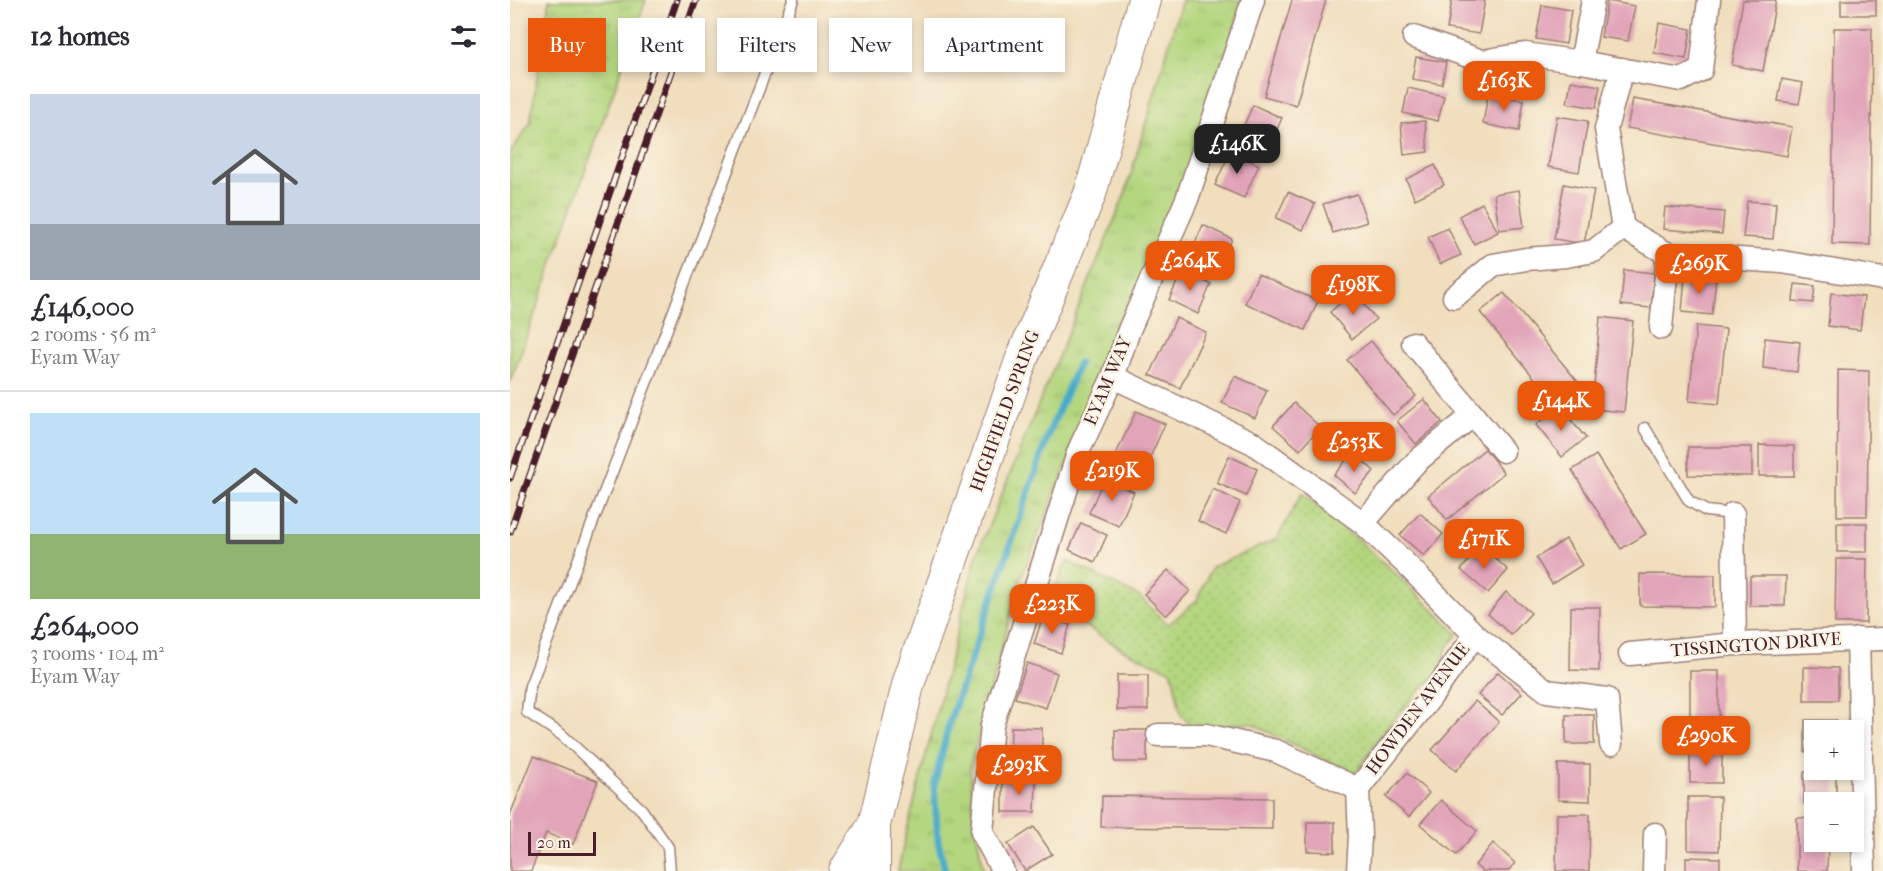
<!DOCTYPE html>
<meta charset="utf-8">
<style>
:root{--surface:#fff;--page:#f7f7f7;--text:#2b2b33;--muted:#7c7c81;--line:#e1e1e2;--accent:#ea580c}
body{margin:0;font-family:"IM FELL French Canon",serif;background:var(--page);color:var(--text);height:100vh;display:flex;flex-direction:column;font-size:22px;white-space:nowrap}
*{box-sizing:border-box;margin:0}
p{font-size:20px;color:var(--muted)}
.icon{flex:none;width:33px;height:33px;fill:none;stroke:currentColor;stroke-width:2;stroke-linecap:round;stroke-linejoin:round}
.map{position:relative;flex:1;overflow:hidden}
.drawer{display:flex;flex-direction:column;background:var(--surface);width:510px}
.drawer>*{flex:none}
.hud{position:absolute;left:18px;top:18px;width:570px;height:54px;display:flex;gap:12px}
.controls{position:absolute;left:1294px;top:720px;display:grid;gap:12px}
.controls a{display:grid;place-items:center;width:60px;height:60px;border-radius:0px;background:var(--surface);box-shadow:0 3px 9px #0003;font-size:30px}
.scale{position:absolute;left:18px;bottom:15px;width:68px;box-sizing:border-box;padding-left:6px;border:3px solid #4a1f2b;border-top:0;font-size:16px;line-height:21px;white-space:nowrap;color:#4a1f2b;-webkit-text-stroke:4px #fcf5e5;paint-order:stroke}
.price{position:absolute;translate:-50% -51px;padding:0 14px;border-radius:12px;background:var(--accent);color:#fff;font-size:20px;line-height:39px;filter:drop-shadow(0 2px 3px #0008)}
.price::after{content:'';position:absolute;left:50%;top:36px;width:18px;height:14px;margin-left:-9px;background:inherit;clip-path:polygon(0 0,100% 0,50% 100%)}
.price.on{background:#222;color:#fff}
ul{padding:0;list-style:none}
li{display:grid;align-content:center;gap:12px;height:318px;padding:0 30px}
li+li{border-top:2px solid var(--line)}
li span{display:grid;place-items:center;height:186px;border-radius:0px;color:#555}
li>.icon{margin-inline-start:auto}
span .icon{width:108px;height:108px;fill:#fffc;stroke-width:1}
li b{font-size:26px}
h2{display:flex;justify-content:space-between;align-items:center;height:72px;padding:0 30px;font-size:26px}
.tag{padding:0 21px;border-radius:0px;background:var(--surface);box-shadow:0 3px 9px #0003;font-size:21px;line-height:54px}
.tag.on{background:var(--accent);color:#fff}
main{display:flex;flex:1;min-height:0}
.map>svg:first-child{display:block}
</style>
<main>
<section class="drawer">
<h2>12 homes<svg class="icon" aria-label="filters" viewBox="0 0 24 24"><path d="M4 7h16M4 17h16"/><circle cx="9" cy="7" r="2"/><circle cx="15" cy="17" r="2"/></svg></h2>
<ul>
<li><span style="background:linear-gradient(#c9d6e8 70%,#9aa5b1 0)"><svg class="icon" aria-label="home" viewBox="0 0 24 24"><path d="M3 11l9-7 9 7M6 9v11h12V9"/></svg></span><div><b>£146,000</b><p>2 rooms · 56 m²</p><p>Eyam Way</p></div></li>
<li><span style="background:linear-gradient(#bfe0f5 65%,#8fb573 0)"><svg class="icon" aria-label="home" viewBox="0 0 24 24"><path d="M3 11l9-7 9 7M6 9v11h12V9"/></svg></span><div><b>£264,000</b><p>3 rooms · 104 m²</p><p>Eyam Way</p></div></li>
</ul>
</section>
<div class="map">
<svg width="1373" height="871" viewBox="0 0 1373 871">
<defs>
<pattern id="grass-tufts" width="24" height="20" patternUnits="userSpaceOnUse" patternTransform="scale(1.5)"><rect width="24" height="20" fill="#b3d67e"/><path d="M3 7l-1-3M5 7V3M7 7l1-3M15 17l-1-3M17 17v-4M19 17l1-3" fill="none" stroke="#9bb76d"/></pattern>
<pattern id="park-dots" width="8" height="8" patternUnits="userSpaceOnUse" patternTransform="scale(1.5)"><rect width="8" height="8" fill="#b3d67e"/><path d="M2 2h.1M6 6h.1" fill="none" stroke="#9bb76d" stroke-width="1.8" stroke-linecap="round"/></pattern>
</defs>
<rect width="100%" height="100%" fill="#fcf5e5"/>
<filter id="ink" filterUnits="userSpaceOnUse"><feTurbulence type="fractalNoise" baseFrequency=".0167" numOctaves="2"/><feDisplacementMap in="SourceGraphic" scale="12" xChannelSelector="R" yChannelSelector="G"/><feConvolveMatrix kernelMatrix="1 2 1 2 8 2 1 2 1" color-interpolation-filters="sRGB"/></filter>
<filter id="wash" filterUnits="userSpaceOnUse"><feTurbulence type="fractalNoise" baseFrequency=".008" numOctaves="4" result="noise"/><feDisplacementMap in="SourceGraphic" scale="24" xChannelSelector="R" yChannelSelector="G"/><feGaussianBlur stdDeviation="1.35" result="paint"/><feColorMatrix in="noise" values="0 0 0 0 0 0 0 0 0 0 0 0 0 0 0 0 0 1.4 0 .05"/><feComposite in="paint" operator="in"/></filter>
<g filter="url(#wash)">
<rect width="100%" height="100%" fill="#f0debd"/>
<g fill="url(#grass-tufts)" stroke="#7e7a54" stroke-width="1.5">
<path d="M39 0H136L0 383V154L20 123Z"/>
<path d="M672 0H733L662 222 581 404 509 583 460 767 464 821 474 871H388L395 838 466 557 615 194Z"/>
</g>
<path fill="url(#park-dots)" stroke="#7e7a54" stroke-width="1.5" d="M792 493C847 537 898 584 948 634L937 648 929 672 906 694 872 733 845 775 740 723 685 729 671 715 662 671 615 651 571 623 536 609 557 561 629 596 658 625 687 600 702 567 767 539Z"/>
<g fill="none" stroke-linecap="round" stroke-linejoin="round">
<path stroke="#4aaac9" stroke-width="7" d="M435 871 428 841 424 786 440 720 539 433 569 363"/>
</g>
<g id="blocks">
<g fill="#e1a4b9">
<path d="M782 0H816L786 105 754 96Z"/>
<path d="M942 0H975L969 34 937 29Z"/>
<path d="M1233 0H1266L1253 71 1222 65Z"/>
<rect x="1331" y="0" width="35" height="15"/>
<path d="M1097 1 1125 6 1118 41 1091 37Z"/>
<path d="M1032 5 1061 10 1056 44 1026 39Z"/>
<path d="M1149 23 1181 29 1176 59 1144 53Z"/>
<path d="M1324 28H1362L1360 245 1322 244Z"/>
<path d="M906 57 936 62 932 84 902 79Z"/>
<path d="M1272 79 1293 83 1289 104 1268 101Z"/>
<path d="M1061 81 1090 86 1086 108 1057 103Z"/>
<path d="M898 88 934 96 928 121 893 113Z"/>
<path d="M978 94 1014 100 1009 131 973 124Z"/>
<path d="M1123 99 1282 127 1277 156 1117 128Z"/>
<path d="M743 105 772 118 759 147 730 134Z"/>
<path d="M1047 116 1078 121 1069 172 1038 167Z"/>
<path d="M915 121 918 152 894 155 891 123Z"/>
<path d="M720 152 749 165 734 198 705 185Z"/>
<path d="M925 165 934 185 905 199 896 179Z"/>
<path d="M1054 184 1084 190 1074 244 1044 239Z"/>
<path d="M1009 190 1014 227 989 230 984 194Z"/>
<path d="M778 192 805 204 793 230 766 218Z"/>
<path d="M847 194 857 222 823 233 813 204Z"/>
<path d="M1237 201 1266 203 1263 239 1233 237Z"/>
<path d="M972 203 988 232 964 244 949 216Z"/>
<path d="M1155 207 1214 212 1212 234 1153 229Z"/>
<path d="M693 225 722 239 707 272 678 259Z"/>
<path d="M938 228 951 255 930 264 918 237Z"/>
<path d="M1114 270 1144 273 1141 308 1111 305Z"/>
<path d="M672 271 701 284 688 314 659 300Z"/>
<path d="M748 274 808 301 795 330 735 303Z"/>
<path d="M1175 276 1206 279 1202 315 1172 312Z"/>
<path d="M1285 284 1305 286 1303 303 1283 301Z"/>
<path d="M843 292 866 319 842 339 820 312Z"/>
<path d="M994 293 1068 382 1044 402 970 312Z"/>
<path d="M1321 293 1354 297 1350 330 1318 326Z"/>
<path d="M1090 317 1123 321 1114 412 1082 409Z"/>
<path d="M666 318 696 332 670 388 640 375Z"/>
<path d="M1186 326 1216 329 1209 404 1179 401Z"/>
<path d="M1255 338 1290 342 1287 372 1253 368Z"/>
<path d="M861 341 906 396 883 415 837 360Z"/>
<path d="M1328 370 1359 371 1357 516H1327Z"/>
<path d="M725 376 757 390 745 418 712 403Z"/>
<path d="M914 399 932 422 906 444 887 421Z"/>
<path d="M784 403 810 427 790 450 763 426Z"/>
<path d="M1049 406 1076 438 1052 457 1026 425Z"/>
<path d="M626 411 655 424 630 480 600 467Z"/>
<path d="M1249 445 1284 446V476H1249Z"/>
<path d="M1178 447H1242V476L1178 475Z"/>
<path d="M975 449 994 473 937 520 918 496Z"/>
<path d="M843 452 864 471 845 493 824 475Z"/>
<path d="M1086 455 1136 534 1111 549 1062 470Z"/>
<path d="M719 456 747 469 736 496 707 483Z"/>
<path d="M594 479 624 492 609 526 579 513Z"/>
<path d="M703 489 730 502 716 534 688 521Z"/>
<path d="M910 513 933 534 914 556 890 535Z"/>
<path d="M571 523 597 535 585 562 559 550Z"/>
<rect x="1327" y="523" width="30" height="29"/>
<path d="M1056 539 1072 565 1042 584 1026 558Z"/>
<path d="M971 546 998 570 978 593 951 570Z"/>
<path d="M1326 559H1357L1356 623H1325Z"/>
<path d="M658 570 680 591 656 616 634 594Z"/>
<path d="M1130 574 1205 575V607L1130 606Z"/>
<path d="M1240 576H1276L1275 606H1240Z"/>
<path d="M996 592 1021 613 1001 635 978 614Z"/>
<path d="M1061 607H1090L1089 671 1060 670Z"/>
<path d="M533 616 560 625 551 653 524 644Z"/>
<path d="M517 663 547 673 536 708 505 698Z"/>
<path d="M1294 667 1328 668V700H1294Z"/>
<rect x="1180" y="671" width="29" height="64"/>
<path d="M988 672 1012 693 992 715 968 695Z"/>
<rect x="607" y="675" width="31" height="35"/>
<path d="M965 701 989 722 946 771 922 750Z"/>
<rect x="1056" y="715" width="28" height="29"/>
<path d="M1295 720H1327V730H1305V752H1295Z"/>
<path d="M501 727 532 728V760H500Z"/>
<rect x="605" y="730" width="32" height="32"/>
<rect x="1180" y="751" width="32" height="32"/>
<path d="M24 756 88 781 63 844 36 833 21 871H0V815Z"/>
<path d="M1048 764H1080V801L1048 800Z"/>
<path d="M1294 772H1326V802L1294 804Z"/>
<path d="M897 773 919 793 899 817 876 797Z"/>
<path d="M493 780H526L525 812H493Z"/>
<path d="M592 796 762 798V829L591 827Z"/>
<path d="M1178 797H1210L1209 851 1178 850Z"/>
<path d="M931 800 967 831 946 855 910 824Z"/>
<path d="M1047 814H1080L1079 871H1046Z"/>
<path d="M1287 818H1305V842H1318L1317 871H1287Z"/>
<path d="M797 822H825V852L797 851Z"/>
<path d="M524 827 542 854 515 871 498 844Z"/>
<path d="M983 843 1005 863 998 871H972L965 865Z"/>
<path d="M1176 857 1210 858V871H1176Z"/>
</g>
</g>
</g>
<g filter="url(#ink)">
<use href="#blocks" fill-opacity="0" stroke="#9d7e74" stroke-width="1.5"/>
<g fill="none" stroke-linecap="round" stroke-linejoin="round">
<g stroke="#9d7e74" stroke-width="13">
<g id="lane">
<path d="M1135 428 1179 501 1196 511 1223 514"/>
<path d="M160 871 158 847 132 810 52 735 17 712 20 686 283 0"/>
</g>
</g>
<g stroke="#9d7e74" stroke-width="25">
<g id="street">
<path d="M904 37 972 61 1015 54 1071 62 1171 80 1191 70 1199 0"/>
<path d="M1071 62 1083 0"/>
<path d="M1112 69 1096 129 1113 228 1158 254 1272 262 1373 279"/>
<path d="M944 297 983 265 1016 259 1056 256 1084 251 1113 228"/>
<path d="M1151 328 1158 254"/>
<path d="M903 343 993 451"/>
<path d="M603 377 743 443 853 523 897 565 965 635 921 697 848 789 850 836 848 871"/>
<path d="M1223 514 1225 644"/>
<path d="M853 523 906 462 963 415"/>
<path d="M965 635 1037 691 1097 699 1101 744"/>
<path d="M1348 639 1354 871"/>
<path d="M1120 654 1225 644 1373 639"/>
<path d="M648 735H696L766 751 848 789"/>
<path d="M493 871 472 832 482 725 569 450 603 377 619 330 677 199 743 0"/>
<path d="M1144 871 1145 834"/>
</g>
</g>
<g stroke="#9d7e74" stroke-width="34">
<g id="secondary">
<path d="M335 871 364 825"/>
<path d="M364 871V825L399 681 511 361 580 194 634 0"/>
</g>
</g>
<use href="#lane" stroke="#fff" stroke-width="10"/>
<use href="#street" stroke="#fff" stroke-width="22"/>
<use href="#secondary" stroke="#fff" stroke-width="32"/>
<g stroke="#4a1f2b" stroke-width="7">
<g id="rail">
<path d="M0 478 167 0"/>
<path d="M0 532 186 0"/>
</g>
</g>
<use href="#rail" stroke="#fcf5e5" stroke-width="4.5" stroke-dasharray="14" stroke-linecap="butt"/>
</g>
</g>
<g text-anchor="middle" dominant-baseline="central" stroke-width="5" stroke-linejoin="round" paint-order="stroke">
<g font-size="18" fill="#4a1f2b" stroke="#fcf5e5">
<text transform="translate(598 381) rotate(-67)">EYAM WAY</text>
<text transform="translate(495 411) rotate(-70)">HIGHFIELD SPRING</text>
<text transform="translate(1246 645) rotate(-4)">TISSINGTON DRIVE</text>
<text transform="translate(908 709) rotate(-53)">HOWDEN AVENUE</text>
</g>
</g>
</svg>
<div class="controls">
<a>+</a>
<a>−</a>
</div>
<div class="scale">20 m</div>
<b class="price" style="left:994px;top:112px">£163K</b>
<b class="price on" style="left:727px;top:175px">£146K</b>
<b class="price" style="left:680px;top:292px">£264K</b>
<b class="price" style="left:1189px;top:295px">£269K</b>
<b class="price" style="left:843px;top:316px">£198K</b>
<b class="price" style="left:1051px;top:432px">£144K</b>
<b class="price" style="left:844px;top:473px">£253K</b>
<b class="price" style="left:602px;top:502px">£219K</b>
<b class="price" style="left:974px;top:570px">£171K</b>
<b class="price" style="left:542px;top:635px">£223K</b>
<b class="price" style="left:1196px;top:767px">£290K</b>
<b class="price" style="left:509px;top:796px">£293K</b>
<div class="hud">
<a class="tag on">Buy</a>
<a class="tag">Rent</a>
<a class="tag">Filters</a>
<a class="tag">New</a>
<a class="tag">Apartment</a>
</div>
</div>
</main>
